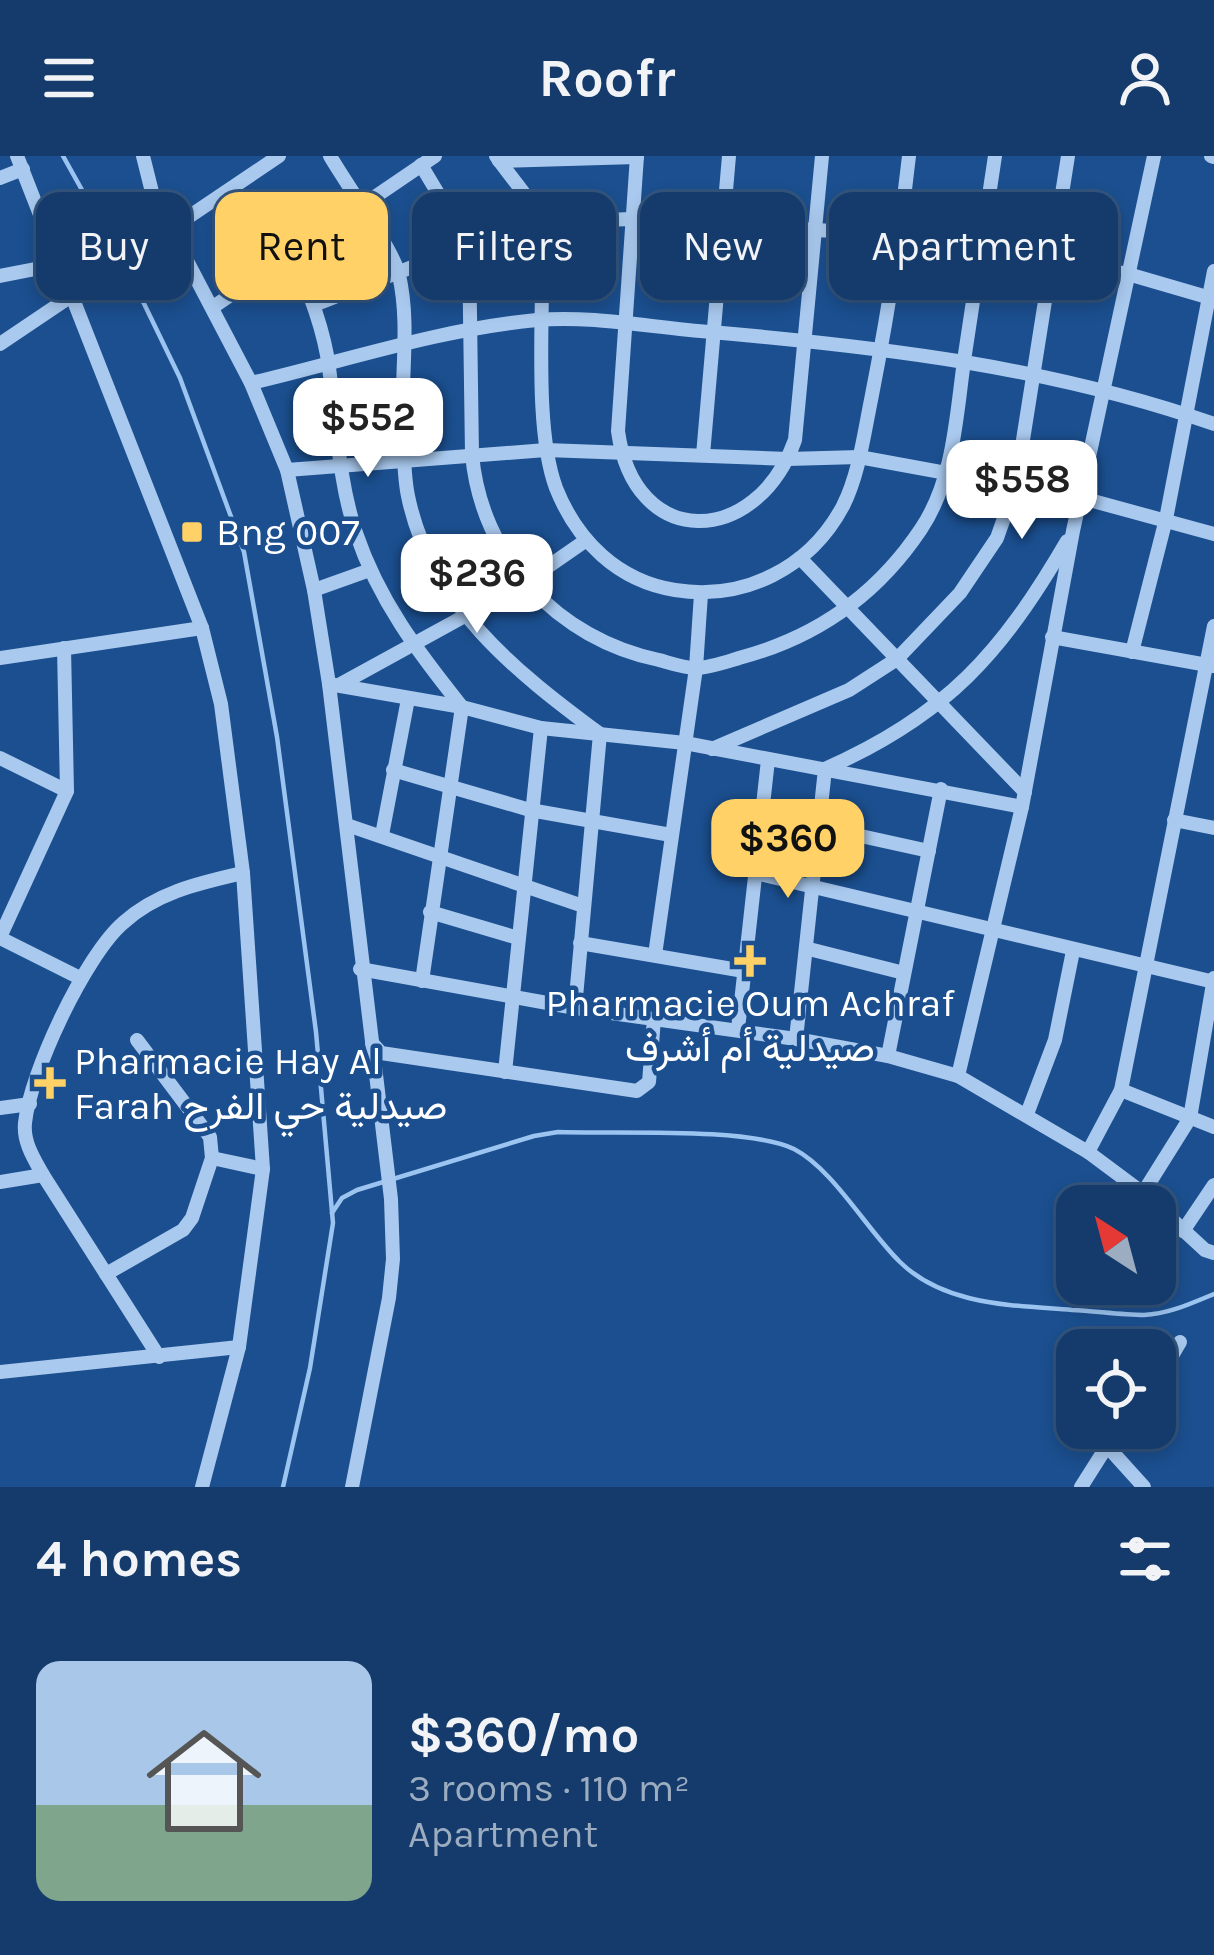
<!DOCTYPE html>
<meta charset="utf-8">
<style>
:root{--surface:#143b6b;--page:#214673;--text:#f1f3f6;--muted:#9dadc1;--line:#33557e;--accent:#ffd166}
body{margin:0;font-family:Karla,Vazirmatn,sans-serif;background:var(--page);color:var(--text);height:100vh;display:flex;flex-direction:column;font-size:45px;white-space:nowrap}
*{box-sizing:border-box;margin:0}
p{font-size:39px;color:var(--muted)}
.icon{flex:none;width:66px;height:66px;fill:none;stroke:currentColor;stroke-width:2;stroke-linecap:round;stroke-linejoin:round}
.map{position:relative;height:1331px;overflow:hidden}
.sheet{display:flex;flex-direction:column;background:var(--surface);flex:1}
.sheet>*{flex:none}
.top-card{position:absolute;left:36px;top:36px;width:1143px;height:108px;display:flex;gap:24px}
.needle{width:78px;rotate:324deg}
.controls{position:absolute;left:1056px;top:1029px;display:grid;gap:24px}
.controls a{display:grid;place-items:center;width:120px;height:120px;border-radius:24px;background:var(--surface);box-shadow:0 6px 18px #0003,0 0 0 3px var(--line);font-size:60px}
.price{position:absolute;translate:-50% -102px;padding:0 27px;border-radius:24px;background:#fff;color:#222;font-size:39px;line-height:78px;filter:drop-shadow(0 3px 6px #0008)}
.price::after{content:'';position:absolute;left:50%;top:72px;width:36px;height:27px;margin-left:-18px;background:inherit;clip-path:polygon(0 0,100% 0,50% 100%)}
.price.active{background:var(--accent);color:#111}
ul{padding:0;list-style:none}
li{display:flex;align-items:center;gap:36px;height:300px;padding:0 36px}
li+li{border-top:3px solid var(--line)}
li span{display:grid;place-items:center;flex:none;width:336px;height:240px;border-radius:24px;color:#555}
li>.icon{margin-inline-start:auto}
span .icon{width:144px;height:144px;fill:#fffc;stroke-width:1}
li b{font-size:51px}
h2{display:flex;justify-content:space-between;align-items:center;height:144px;padding:0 36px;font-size:51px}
.pill{padding:0 42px;border-radius:24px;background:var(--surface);box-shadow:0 6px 18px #0003,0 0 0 3px var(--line);font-size:42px;line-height:108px}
.pill.active{background:var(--accent);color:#111}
header{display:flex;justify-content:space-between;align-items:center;height:156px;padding:0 36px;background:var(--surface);font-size:54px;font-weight:700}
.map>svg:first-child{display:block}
</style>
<header><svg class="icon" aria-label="menu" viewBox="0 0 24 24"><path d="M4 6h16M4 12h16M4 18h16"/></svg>Roofr<svg class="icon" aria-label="person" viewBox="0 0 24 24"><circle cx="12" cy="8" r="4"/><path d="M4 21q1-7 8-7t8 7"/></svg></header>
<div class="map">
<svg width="1214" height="1331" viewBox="0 0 1214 1331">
<rect width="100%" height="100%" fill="#1b4f8f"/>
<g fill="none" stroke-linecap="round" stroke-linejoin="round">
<g stroke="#9cc4f0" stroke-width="4.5">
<path d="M63 0 135 129 180 222 244 396 277 581 316 876 333 1067 310 1212 283 1331"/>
<path d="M332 1057 342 1042 357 1034 534 980 558 976C613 978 749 971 794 993 833 1013 867 1074 900 1106 945 1150 1013 1149 1072 1154 1095 1155 1121 1159 1144 1159 1169 1158 1192 1147 1214 1138"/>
</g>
<g stroke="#a9c9ee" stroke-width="14">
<path d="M17 0 202 472 221 548 243 717 263 1013 239 1191 202 1331"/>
<path d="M143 0 153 40 251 227 287 314 314 434 329 528 391 1043 393 1103 389 1142 352 1331"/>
<path d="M330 0C345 26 394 95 399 119 410 167 401 217 403 266 404 290 403 316 408 340 430 448 516 516 600 578L575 852"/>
<path d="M496 0C507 17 537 50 542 68 546 84 542 106 542 123 542 182 536 278 556 332 577 385 618 425 675 434 744 445 810 412 843 350 859 318 864 278 871 244 887 163 900 82 909 0"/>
<path d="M637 0 618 275C634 395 756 392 795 284L822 0"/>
<path d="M1211 0 1214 1"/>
<path d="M499 5 637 1"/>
<path d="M421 9 469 89 472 298C481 402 558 483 659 504 670 507 684 512 695 512 709 512 726 506 739 502 815 482 877 439 921 373 955 322 956 258 965 198 975 132 985 66 995 0"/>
<path d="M0 22 23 13"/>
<path d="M293 97C308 134 324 172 329 212 337 268 338 323 356 377 379 445 418 496 462 551L422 825"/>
<path d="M0 120 61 108"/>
<path d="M314 149 469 89 542 66 633 63 900 79 1128 118 1214 143"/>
<path d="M213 151 435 0"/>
<path d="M0 188 279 0"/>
<path d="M251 227C345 205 440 173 537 164 593 159 654 172 711 176 882 191 1051 211 1214 268"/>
<path d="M703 299 729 0"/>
<path d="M287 314 546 294 788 303 859 301 1082 342 1214 378"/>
<path d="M800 402 1025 636"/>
<path d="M314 434 370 414"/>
<path d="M1052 481 1213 510"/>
<path d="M1132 496 1166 363 1214 115"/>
<path d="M0 502 202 472"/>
<path d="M329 528 462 551 541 572 685 587 1022 651"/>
<path d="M339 529 523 428 585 385"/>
<path d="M712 593 849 534 897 503 960 437 997 382 1016 328 1068 0"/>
<path d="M0 602 67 635"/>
<path d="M393 614 530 654 671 679"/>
<path d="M1174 664 1214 672"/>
<path d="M347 669 583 750"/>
<path d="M820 671 929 695"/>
<path d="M382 679 408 543"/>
<path d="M755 717 1214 826"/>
<path d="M430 756 518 782"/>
<path d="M0 781 67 635 64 492"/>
<path d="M0 782 80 822"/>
<path d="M580 787 744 815"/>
<path d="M809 793 904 817"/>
<path d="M655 799 696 512 701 438"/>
<path d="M360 813 575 852 796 883 888 900 958 920 1088 996 1143 1037 1205 1094 1214 1097"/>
<path d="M738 873 768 604"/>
<path d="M796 883 825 613C947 559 1001 498 1067 385"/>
<path d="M372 887 381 897 637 935 649 926 654 863"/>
<path d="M888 900 941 633"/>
<path d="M505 916 541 572"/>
<path d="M958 920 1022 651 1073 375 1154 0"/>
<path d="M1121 934 1214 971"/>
<path d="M0 952 30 948"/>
<path d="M1027 958 1055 884 1073 795"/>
<path d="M1088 996 1121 934 1214 470"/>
<path d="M212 1002 263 1013"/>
<path d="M0 1026 43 1019"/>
<path d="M1143 1037 1190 962 1214 822"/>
<path d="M1183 1075 1214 1029"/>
<path d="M106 1118 183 1074 192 1062 212 1002 210 981 137 884"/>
<path d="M159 1201 43 1019C34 1003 23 986 25 967 30 917 85 800 123 767 157 736 200 727 243 717"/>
<path d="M0 1216 239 1191"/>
<path d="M1155 1229 1180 1186"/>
<path d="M1107 1290 1144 1331"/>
<path d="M1081 1331 1107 1290 1124 1272"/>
</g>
</g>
<g fill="#ffd166" stroke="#1b4f8f" stroke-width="4.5">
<rect x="180" y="364" width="24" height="24" rx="6"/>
<path d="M744 787h12v12h12v12h-12v12h-12v-12h-12v-12h12z"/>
<path d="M44 909h12v12h12v12h-12v12h-12v-12h-12v-12h12z"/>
</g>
<g text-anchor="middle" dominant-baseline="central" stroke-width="9" stroke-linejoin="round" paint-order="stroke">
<g font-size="39" fill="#fff" stroke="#1b4f8f" text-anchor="start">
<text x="216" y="376">Bng 007</text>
<text x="750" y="847" text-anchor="middle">Pharmacie Oum Achraf<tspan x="750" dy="45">صيدلية أم أشرف</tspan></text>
<text x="74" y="905">Pharmacie Hay Al<tspan x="74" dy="45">Farah صيدلية حي الفرح</tspan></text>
</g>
</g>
</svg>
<div class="controls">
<a><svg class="needle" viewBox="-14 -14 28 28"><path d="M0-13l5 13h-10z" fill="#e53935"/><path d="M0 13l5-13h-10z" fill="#9dadc1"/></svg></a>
<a><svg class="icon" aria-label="locate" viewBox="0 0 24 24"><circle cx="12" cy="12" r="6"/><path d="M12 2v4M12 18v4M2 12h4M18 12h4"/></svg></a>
</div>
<b class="price" style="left:368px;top:324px">$552</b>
<b class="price" style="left:1022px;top:386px">$558</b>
<b class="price" style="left:477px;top:480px">$236</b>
<b class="price active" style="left:788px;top:745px">$360</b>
<div class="top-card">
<a class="pill">Buy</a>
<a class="pill active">Rent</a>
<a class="pill">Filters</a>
<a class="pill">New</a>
<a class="pill">Apartment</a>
</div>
</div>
<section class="sheet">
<h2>4 homes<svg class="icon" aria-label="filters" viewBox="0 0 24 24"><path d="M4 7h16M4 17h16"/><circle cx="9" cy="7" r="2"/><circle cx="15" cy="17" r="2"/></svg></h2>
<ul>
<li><span style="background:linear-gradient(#a9c7e8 60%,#7fa58c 0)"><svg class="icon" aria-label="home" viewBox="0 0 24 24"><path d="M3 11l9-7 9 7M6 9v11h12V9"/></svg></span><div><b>$360/mo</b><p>3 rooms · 110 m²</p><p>Apartment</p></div></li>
</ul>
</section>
